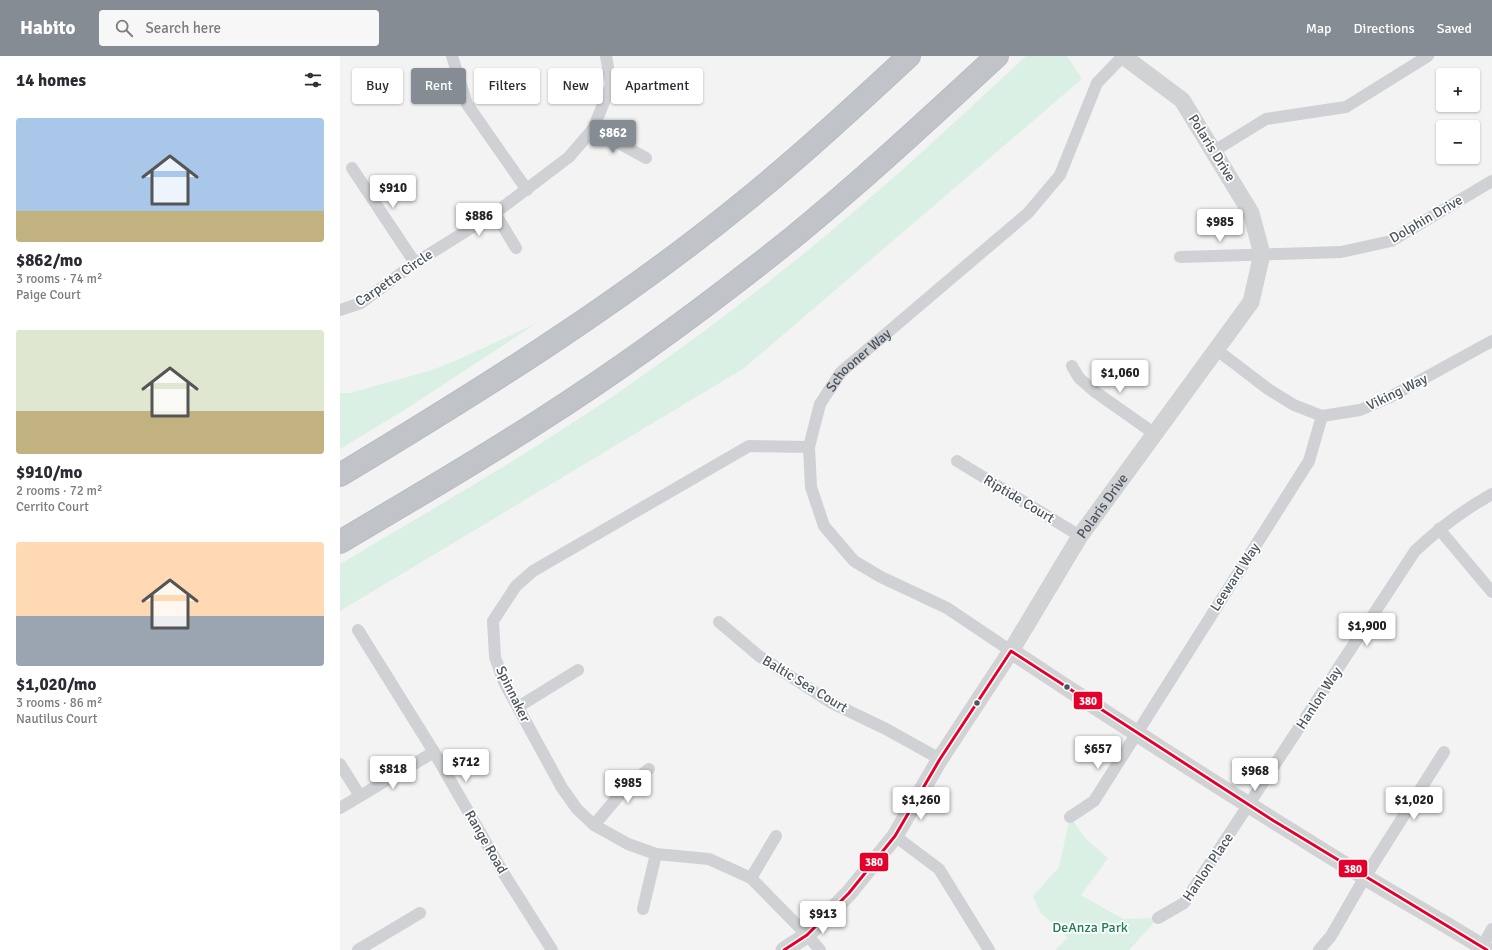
<!DOCTYPE html>
<meta charset="utf-8">
<style>
:root{--surface:#fff;--page:#f7f7f7;--text:#2b2b33;--muted:#7c7c81;--accent:#868c93}
body{margin:0;font-family:Signika,sans-serif;background:var(--page);color:var(--text);height:100vh;display:flex;flex-direction:column;font-size:15px;white-space:nowrap}
*{box-sizing:border-box;margin:0}
p{font-size:13px;color:var(--muted)}
.icon{flex:none;width:22px;height:22px;fill:none;stroke:currentColor;stroke-width:2;stroke-linecap:round;stroke-linejoin:round}
.map{position:relative;flex:1;overflow:hidden}
.drawer{display:flex;flex-direction:column;background:var(--surface);width:340px}
.drawer>*{flex:none}
.hud{position:absolute;left:12px;top:12px;width:380px;height:36px;display:flex;gap:8px}
.tools{position:absolute;left:1096px;top:12px;display:grid;gap:8px}
.tools a{display:grid;place-items:center;width:44px;height:44px;border-radius:4px;background:var(--surface);box-shadow:0 1px 3px #0004;font-size:20px}
.price{position:absolute;translate:-50% -34px;padding:0 9px;border-radius:4px;background:#fff;color:#222;font-size:13px;line-height:26px;filter:drop-shadow(0 1px 2px #0008)}
.price::after{content:'';position:absolute;left:50%;top:24px;width:12px;height:9px;margin-left:-6px;background:inherit;clip-path:polygon(0 0,100% 0,50% 100%)}
.price.selected{background:var(--accent);color:#fff}
ul{padding:0;list-style:none}
li{display:grid;align-content:center;gap:8px;height:212px;padding:0 16px}
li span{display:grid;place-items:center;height:124px;border-radius:4px;color:#555}
li>.icon{margin-inline-start:auto}
span .icon{width:72px;height:72px;fill:#fffc;stroke-width:1}
li b{font-size:17px}
h2{display:flex;justify-content:space-between;align-items:center;height:48px;padding:0 16px;font-size:17px}
.pill{padding:0 14px;border-radius:4px;background:var(--surface);box-shadow:0 1px 3px #0004;font-size:14px;line-height:36px}
.pill.selected{background:var(--accent);color:#fff}
header{display:flex;align-items:center;gap:24px;box-sizing:border-box;height:56px;padding:0 20px;background:var(--accent);color:#fff}
header strong{font-size:19px}
nav{display:flex;gap:22px;margin-inline-start:auto;font-size:14px}
.search{width:280px;height:36px;background:var(--page);display:flex;align-items:center;gap:10px;box-sizing:border-box;padding:0 14px;border-radius:4px;color:var(--muted);font-size:15px}
main{display:flex;flex:1;min-height:0}
.map>svg:first-child{display:block}
</style>
<header>
<strong>Habito</strong>
<div class="search"><svg class="icon" aria-label="search" viewBox="0 0 24 24"><circle cx="10" cy="10" r="6"/><path d="M15 15l6 6"/></svg>Search here</div>
<nav><a>Map</a><a>Directions</a><a>Saved</a></nav>
</header>
<main>
<section class="drawer">
<h2>14 homes<svg class="icon" aria-label="filters" viewBox="0 0 24 24"><path d="M4 7h16M4 17h16"/><circle cx="9" cy="7" r="2"/><circle cx="15" cy="17" r="2"/></svg></h2>
<ul>
<li><span style="background:linear-gradient(#a9c7e8 75%,#c2b280 0)"><svg class="icon" aria-label="home" viewBox="0 0 24 24"><path d="M3 11l9-7 9 7M6 9v11h12V9"/></svg></span><div><b>$862/mo</b><p>3 rooms · 74 m²</p><p>Paige Court</p></div></li>
<li><span style="background:linear-gradient(#dfe7d0 65%,#c2b280 0)"><svg class="icon" aria-label="home" viewBox="0 0 24 24"><path d="M3 11l9-7 9 7M6 9v11h12V9"/></svg></span><div><b>$910/mo</b><p>2 rooms · 72 m²</p><p>Cerrito Court</p></div></li>
<li><span style="background:linear-gradient(#ffd9b3 60%,#9aa5b1 0)"><svg class="icon" aria-label="home" viewBox="0 0 24 24"><path d="M3 11l9-7 9 7M6 9v11h12V9"/></svg></span><div><b>$1,020/mo</b><p>3 rooms · 86 m²</p><p>Nautilus Court</p></div></li>
</ul>
</section>
<div class="map">
<svg width="1152" height="894" viewBox="0 0 1152 894">
<rect width="100%" height="100%" fill="#f3f3f3"/>
<g fill="#daf0e4">
<path d="M686 0H727L742 23 403 313 0 555V508C93 453 186 399 275 339 358 282 440 219 517 153 575 104 630 52 686 0Z"/>
<path d="M197 267 66 353 0 393V337H10L92 314 124 301Z"/>
<path d="M730 761 746 783 768 802 741 839 783 863 818 862 789 894H715L728 882 700 856 693 840 719 811Z"/>
</g>
<g fill="none" stroke-linecap="round" stroke-linejoin="round">
<g stroke="#b9bcc2" stroke-width="24">
<g id="highway">
<path d="M0 419C139 335 278 249 404 146 461 100 515 50 569 0"/>
<path d="M0 486C67 446 135 407 201 364 287 309 371 247 451 183 522 125 590 62 657 0"/>
</g>
</g>
<g stroke="#cfd1d4" stroke-width="12">
<path d="M112 0 127 48 187 134"/>
<path d="M253 73 306 102"/>
<path d="M874 95 926 63 1006 51 1088 0"/>
<path d="M12 112 75 207"/>
<path d="M155 157 176 192"/>
<path d="M840 201 1001 196 1051 185 1152 125"/>
<path d="M0 254 21 247 75 207 155 157 229 101 253 73 271 29 266 0"/>
<path d="M877 294 928 333 954 349 982 360 1020 354 1050 341 1152 285"/>
<path d="M732 310 739 322 754 335 815 378"/>
<path d="M469 391 409 390 193 515 176 530 153 565 155 601 164 626 222 732 237 753 254 769 288 788 316 798 369 803 411 822 467 879 480 894"/>
<path d="M617 405 740 480"/>
<path d="M1099 473 1152 536"/>
<path d="M379 566 419 600 490 646 546 673 600 703"/>
<path d="M18 574 94 696 164 818 212 894"/>
<path id="s1" d="M671 595 607 552 541 521 514 505 484 470 471 431 469 391 480 348 501 316 688 157 720 119 757 27 783 0"/>
<path d="M178 651 238 614"/>
<path d="M0 708 20 740"/>
<path d="M0 752 94 696"/>
<path d="M730 761 754 745 969 405 982 360"/>
<path d="M254 769 287 730 309 713"/>
<path d="M555 780 599 813 649 894"/>
<path d="M411 822 436 780"/>
<path d="M303 853 316 798"/>
<path d="M818 862 844 847 1075 495C1101 471 1122 455 1152 438"/>
<path d="M18 894 80 857"/>
<path d="M979 894 991 880 1025 821 1104 696"/>
<path d="M1140 894 1152 873"/>
</g>
<g stroke="#d0d2d4" stroke-width="17">
<path d="M671 595C787 672 904 747 1023 820 1064 845 1107 868 1147 894"/>
<path id="s2" d="M444 894 467 879 509 837 555 780 600 703 671 595 740 480 911 246 922 198 911 157 842 44 783 0"/>
</g>
<use href="#highway" stroke="#c0c3c8" stroke-width="22"/>
<g stroke="#fff" stroke-width="6">
<path id="bus-1" d="M444 894 467 879 509 837 555 780 600 703 671 595 934 765 1147 894"/>
</g>
<use href="#bus-1" stroke="#e4002b" stroke-width="3"/>
</g>
<g fill="#4b545f" stroke="#fff" stroke-width="1.5">
<circle cx="727" cy="631" r="3.5"/>
<circle cx="637" cy="647" r="3.5"/>
</g>
<g text-anchor="middle" dominant-baseline="central" stroke-width="3.5" stroke-linejoin="round" paint-order="stroke">
<g font-size="14" fill="#4b545f" stroke="#fff">
<text transform="translate(872 92) rotate(58)">Polaris Drive</text>
<text transform="translate(1086 163) rotate(-30)">Dolphin Drive</text>
<text transform="translate(54 222) rotate(-34)">Carpetta Circle</text>
<text stroke="none"><textPath href="#s1" startOffset="412">Schooner Way</textPath></text>
<text transform="translate(1057 336) rotate(-26)">Viking Way</text>
<text transform="translate(679 443) rotate(31)">Riptide Court</text>
<text stroke="none"><textPath href="#s2" startOffset="550">Polaris Drive</textPath></text>
<text transform="translate(895 521) rotate(-57)">Leeward Way</text>
<text transform="translate(465 628) rotate(31)">Baltic Sea Court</text>
<text transform="translate(173 638) rotate(64)">Spinnaker</text>
<text transform="translate(979 642) rotate(-57)">Hanlon Way</text>
<text transform="translate(146 786) rotate(60)">Range Road</text>
<text transform="translate(868 811) rotate(-56)">Hanlon Place</text>
</g>
<g font-size="14" fill="#1e7e56" stroke="#fff">
<text x="750" y="871">DeAnza Park</text>
</g>
</g>
<g stroke="#fff" stroke-width="1.5">
<rect x="733" y="635" width="30" height="19" rx="4" fill="#e4002b"/>
<rect x="519" y="796" width="30" height="20" rx="4" fill="#e4002b"/>
<rect x="998" y="803" width="30" height="19" rx="4" fill="#e4002b"/>
</g>
<g font-size="11" text-anchor="middle" font-weight="bold" fill="#fff">
<text x="748" y="649">380</text>
<text x="534" y="810">380</text>
<text x="1013" y="817">380</text>
</g>
</svg>
<div class="tools">
<a>+</a>
<a>−</a>
</div>
<b class="price selected" style="left:273px;top:98px">$862</b>
<b class="price" style="left:53px;top:153px">$910</b>
<b class="price" style="left:139px;top:181px">$886</b>
<b class="price" style="left:880px;top:187px">$985</b>
<b class="price" style="left:780px;top:338px">$1,060</b>
<b class="price" style="left:1027px;top:591px">$1,900</b>
<b class="price" style="left:758px;top:714px">$657</b>
<b class="price" style="left:126px;top:727px">$712</b>
<b class="price" style="left:53px;top:734px">$818</b>
<b class="price" style="left:915px;top:736px">$968</b>
<b class="price" style="left:288px;top:748px">$985</b>
<b class="price" style="left:581px;top:765px">$1,260</b>
<b class="price" style="left:1074px;top:765px">$1,020</b>
<b class="price" style="left:483px;top:879px">$913</b>
<div class="hud">
<a class="pill">Buy</a>
<a class="pill selected">Rent</a>
<a class="pill">Filters</a>
<a class="pill">New</a>
<a class="pill">Apartment</a>
</div>
</div>
</main>
